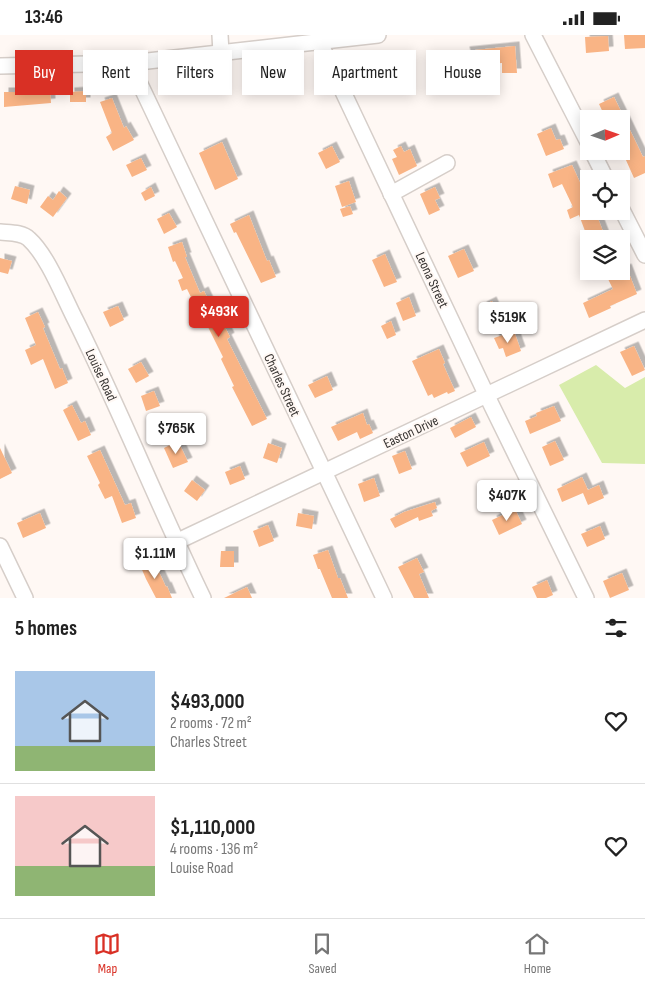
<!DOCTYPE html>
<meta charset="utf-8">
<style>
:root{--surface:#fff;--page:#f2f2f2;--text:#222;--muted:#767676;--line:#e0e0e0;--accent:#d93025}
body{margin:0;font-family:"Sofia Sans Condensed",sans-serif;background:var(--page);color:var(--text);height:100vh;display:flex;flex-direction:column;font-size:19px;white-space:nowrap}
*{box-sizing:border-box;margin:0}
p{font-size:16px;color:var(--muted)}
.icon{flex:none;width:28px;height:28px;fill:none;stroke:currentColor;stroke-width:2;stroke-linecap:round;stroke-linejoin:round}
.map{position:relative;height:563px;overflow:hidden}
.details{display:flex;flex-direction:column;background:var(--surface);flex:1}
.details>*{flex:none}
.hud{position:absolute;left:15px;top:15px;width:615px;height:45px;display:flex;gap:10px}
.needle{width:32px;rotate:88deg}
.fabs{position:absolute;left:580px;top:75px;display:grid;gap:10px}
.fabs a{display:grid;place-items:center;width:50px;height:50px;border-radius:0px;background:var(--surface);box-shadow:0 2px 12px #0003;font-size:25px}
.price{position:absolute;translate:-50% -42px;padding:0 11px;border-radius:5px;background:#fff;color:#222;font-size:16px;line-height:32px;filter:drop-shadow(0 1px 2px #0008)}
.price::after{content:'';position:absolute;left:50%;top:30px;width:15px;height:11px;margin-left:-8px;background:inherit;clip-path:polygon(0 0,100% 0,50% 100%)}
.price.on{background:var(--accent);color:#fff}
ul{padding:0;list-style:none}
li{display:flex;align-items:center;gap:15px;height:125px;padding:0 15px}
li+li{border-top:1px solid var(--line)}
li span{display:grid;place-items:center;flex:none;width:140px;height:100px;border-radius:0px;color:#555}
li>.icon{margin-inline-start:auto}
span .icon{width:60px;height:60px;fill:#fffc;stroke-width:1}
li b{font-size:21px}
h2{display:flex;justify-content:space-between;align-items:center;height:60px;padding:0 15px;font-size:21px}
.tag{padding:0 18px;border-radius:0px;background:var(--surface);box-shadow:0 2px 12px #0003;font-size:18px;line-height:45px}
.tag.on{background:var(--accent);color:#fff}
.status{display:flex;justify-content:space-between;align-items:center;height:35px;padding:0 25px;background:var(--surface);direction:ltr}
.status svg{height:14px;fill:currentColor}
.menu{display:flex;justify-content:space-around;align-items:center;height:70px;border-top:1px solid var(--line);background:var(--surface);font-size:14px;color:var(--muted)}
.menu a{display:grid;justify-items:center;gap:2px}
.menu .on{color:var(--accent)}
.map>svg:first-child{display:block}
</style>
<div class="status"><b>13:46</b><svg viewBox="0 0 49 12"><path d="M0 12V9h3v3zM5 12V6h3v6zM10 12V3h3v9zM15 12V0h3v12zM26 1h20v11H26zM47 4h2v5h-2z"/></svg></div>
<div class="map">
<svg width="645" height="563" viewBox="0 0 645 563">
<defs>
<filter id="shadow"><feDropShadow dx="4.5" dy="-4.5" stdDeviation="0" flood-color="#0004"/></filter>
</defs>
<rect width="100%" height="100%" fill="#fff8f4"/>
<path fill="#d8ecab" d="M596 330 625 353 645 342V429L602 428 559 350Z"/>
<g fill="#f9b485" filter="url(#shadow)">
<path d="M624 0H645V13L625 14Z"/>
<path d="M608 1 609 16 586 18 585 2Z"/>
<path d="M515 11 517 38H502V28L476 30 477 36 438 38 436 23 466 20 465 16Z"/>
<path d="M50 54 51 68 4 72V57H34V55Z"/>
<path d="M86 56V67H70V57Z"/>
<path d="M614 62 643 122 645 121V138L634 143 621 114V84H606L599 69Z"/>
<path d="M112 63 124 93 126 91 134 105 113 116 106 102 112 98 100 67Z"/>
<path d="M551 93 556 105 560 104 564 114 546 121 537 99Z"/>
<path d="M222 107 238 144 215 155 199 118Z"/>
<path d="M332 111 340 127 326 134 318 118Z"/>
<path d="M401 111 404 117 410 114 417 131 399 140 392 124 397 122 393 115Z"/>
<path d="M141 123 147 135 132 142 126 130Z"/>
<path d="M572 130 589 167V185L597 181 606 204H591L589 199 588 204 579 180 570 184 567 175 573 172 562 149 553 153 548 139Z"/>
<path d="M349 146 356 167 342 172 335 151Z"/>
<path d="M15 151 30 155 27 169 11 164Z"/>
<path d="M151 152 155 161 145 166 141 158Z"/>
<path d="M435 152 440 163 435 165 440 175 429 180 420 159Z"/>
<path d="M59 156 67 163 53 182 40 172 48 161 53 165Z"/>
<path d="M350 171 353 179 343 182 340 174Z"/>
<path d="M169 178 177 192 164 199 157 184Z"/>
<path d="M249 180 267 226 269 225 276 242 261 248 236 197 234 198 230 189Z"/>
<path d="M182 207 187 222H185L200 258 204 256 220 290 223 288 230 302 227 304 267 384 252 391 232 352 234 351 221 324 223 322 203 282 201 283 187 254 182 256 178 245 183 243 175 226 173 227 168 212Z"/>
<path d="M464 214 474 236 458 243 448 221Z"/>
<path d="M385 219 397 247 384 252 372 225Z"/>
<path d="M0 223 12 226 8 239 0 237Z"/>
<path d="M627 233 637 259 610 271 611 273 589 283 583 268 613 254 607 242Z"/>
<path d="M409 262 416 281 403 286 396 268Z"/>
<path d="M492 266 496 275 487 280 482 271Z"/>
<path d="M118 271 124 285 110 292 103 277Z"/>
<path d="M38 277 45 292 43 293 60 334 62 333 68 348 55 354 43 324 31 330 25 315 36 310 25 283Z"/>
<path d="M391 286 396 300 387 304 381 291Z"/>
<path d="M514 296 521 316 506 322 503 313 499 314 494 303Z"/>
<path d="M634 311 645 335 632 341 620 317Z"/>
<path d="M439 314 445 328 443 329 455 356 448 359 447 357 434 363 432 359 428 361 412 326Z"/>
<path d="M141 327 149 341 136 348 128 334Z"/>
<path d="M327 341 333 355 315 363 308 350Z"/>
<path d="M154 356 160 371 146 376 141 361Z"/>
<path d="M72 370 81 388 85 386 91 400 78 406 63 375Z"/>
<path d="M554 371 561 386 530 399 525 386 537 381 536 378Z"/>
<path d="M363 378 367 390 369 389 373 398 360 404 357 397 338 406 331 392Z"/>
<path d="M471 382 476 392 455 403 450 393Z"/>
<path d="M178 406 188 427 173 433 164 413Z"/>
<path d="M555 406 564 425 550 431 542 412Z"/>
<path d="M484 407 490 421 467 432 460 418Z"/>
<path d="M268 408 282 413 277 428 263 423Z"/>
<path d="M0 413 12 438 0 444Z"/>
<path d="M100 415 125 470 131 468 136 483 122 488 112 461 105 464 98 450 100 448 87 421Z"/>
<path d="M405 416 412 434 399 439 392 421Z"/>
<path d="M240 431 245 444 230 450 225 437Z"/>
<path d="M582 442 588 455 599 450 604 463 588 470 583 458 562 467 557 454Z"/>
<path d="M374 443 380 461 364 467 358 449Z"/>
<path d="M192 445 205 455 197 466 184 456Z"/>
<path d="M435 467 437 473 431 476 433 481 419 486 418 482 395 493 390 484 404 477Z"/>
<path d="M515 474 522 489 499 500 492 485Z"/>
<path d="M40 478 46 493 23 503 17 488Z"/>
<path d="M298 478 314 481 312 494 296 491Z"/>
<path d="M268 490 274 506 259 512 253 496Z"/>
<path d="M600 491 605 504 587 512 581 499Z"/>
<path d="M328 515 338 543H340L348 563H332L320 534H318L313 520Z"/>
<path d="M221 516H234V532H220Z"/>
<path d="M417 523 424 537 419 539 429 563H414L398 532Z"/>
<path d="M153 524 166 552 167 551 172 563H156L146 544 140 530Z"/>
<path d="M622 538 629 555 610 563 603 546Z"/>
<path d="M547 545 553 560 546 563H537L532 552Z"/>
<path d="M247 552 252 563H224Z"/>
</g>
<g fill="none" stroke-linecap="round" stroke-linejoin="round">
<g stroke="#d6cec9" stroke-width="18">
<g id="minor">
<path d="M220 0 221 18"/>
<path d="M533 0 589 109"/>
<path d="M319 6 487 361 586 563"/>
<path d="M130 28 384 563"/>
<path d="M0 31 130 28 378 0"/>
<path d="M592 116 606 144"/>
<path d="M391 159 447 128"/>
<path d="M621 173 645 220"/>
<path d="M0 197C9 198 22 197 29 204 48 221 64 263 76 286 121 377 159 472 203 563"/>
<path d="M176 507 645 285"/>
<path d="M0 511 25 563"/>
</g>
</g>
<use href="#minor" stroke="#fff" stroke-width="15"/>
</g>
<g text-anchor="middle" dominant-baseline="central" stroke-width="4" stroke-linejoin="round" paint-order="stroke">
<g font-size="14" fill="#363331" stroke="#fff8f4">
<text transform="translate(432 245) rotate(65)">Leona Street</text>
<text transform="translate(101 340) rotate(65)">Louise Road</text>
<text transform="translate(282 350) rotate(65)">Charles Street</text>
<text transform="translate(411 397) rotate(-25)">Easton Drive</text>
</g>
</g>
</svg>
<div class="fabs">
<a><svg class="needle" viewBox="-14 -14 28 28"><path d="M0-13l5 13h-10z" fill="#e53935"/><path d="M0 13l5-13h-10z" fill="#767676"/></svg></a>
<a><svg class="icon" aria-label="locate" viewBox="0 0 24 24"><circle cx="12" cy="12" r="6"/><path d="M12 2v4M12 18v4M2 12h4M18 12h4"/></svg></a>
<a><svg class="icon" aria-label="layers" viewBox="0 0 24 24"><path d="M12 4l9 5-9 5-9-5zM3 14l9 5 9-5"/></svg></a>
</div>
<b class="price on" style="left:219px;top:303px">$493K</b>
<b class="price" style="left:508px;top:309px">$519K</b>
<b class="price" style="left:176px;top:420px">$765K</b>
<b class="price" style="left:507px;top:487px">$407K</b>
<b class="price" style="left:155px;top:545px">$1.11M</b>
<div class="hud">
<a class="tag on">Buy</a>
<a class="tag">Rent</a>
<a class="tag">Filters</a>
<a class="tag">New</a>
<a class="tag">Apartment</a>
<a class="tag">House</a>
</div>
</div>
<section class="details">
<h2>5 homes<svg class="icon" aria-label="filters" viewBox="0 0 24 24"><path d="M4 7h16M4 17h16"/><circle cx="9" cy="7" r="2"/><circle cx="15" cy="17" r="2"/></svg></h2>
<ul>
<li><span style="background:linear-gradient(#a9c7e8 75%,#8fb573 0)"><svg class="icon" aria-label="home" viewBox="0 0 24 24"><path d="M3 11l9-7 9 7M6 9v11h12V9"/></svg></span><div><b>$493,000</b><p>2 rooms · 72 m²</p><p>Charles Street</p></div><svg class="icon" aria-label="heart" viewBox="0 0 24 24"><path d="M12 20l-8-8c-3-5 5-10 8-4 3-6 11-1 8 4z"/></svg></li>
<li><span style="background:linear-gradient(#f6c9c9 70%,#8fb573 0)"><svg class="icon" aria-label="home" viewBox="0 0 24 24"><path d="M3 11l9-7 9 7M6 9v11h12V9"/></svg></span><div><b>$1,110,000</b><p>4 rooms · 136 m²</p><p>Louise Road</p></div><svg class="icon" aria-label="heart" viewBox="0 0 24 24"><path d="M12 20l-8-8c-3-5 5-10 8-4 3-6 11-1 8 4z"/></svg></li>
</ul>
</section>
<nav class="menu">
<a class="on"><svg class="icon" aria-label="map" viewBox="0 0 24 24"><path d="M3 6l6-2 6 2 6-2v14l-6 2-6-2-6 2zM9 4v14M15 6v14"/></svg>Map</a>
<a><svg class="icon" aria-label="saved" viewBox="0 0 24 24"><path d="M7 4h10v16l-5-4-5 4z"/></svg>Saved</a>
<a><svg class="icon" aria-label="home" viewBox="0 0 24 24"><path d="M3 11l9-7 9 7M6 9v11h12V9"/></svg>Home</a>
</nav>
